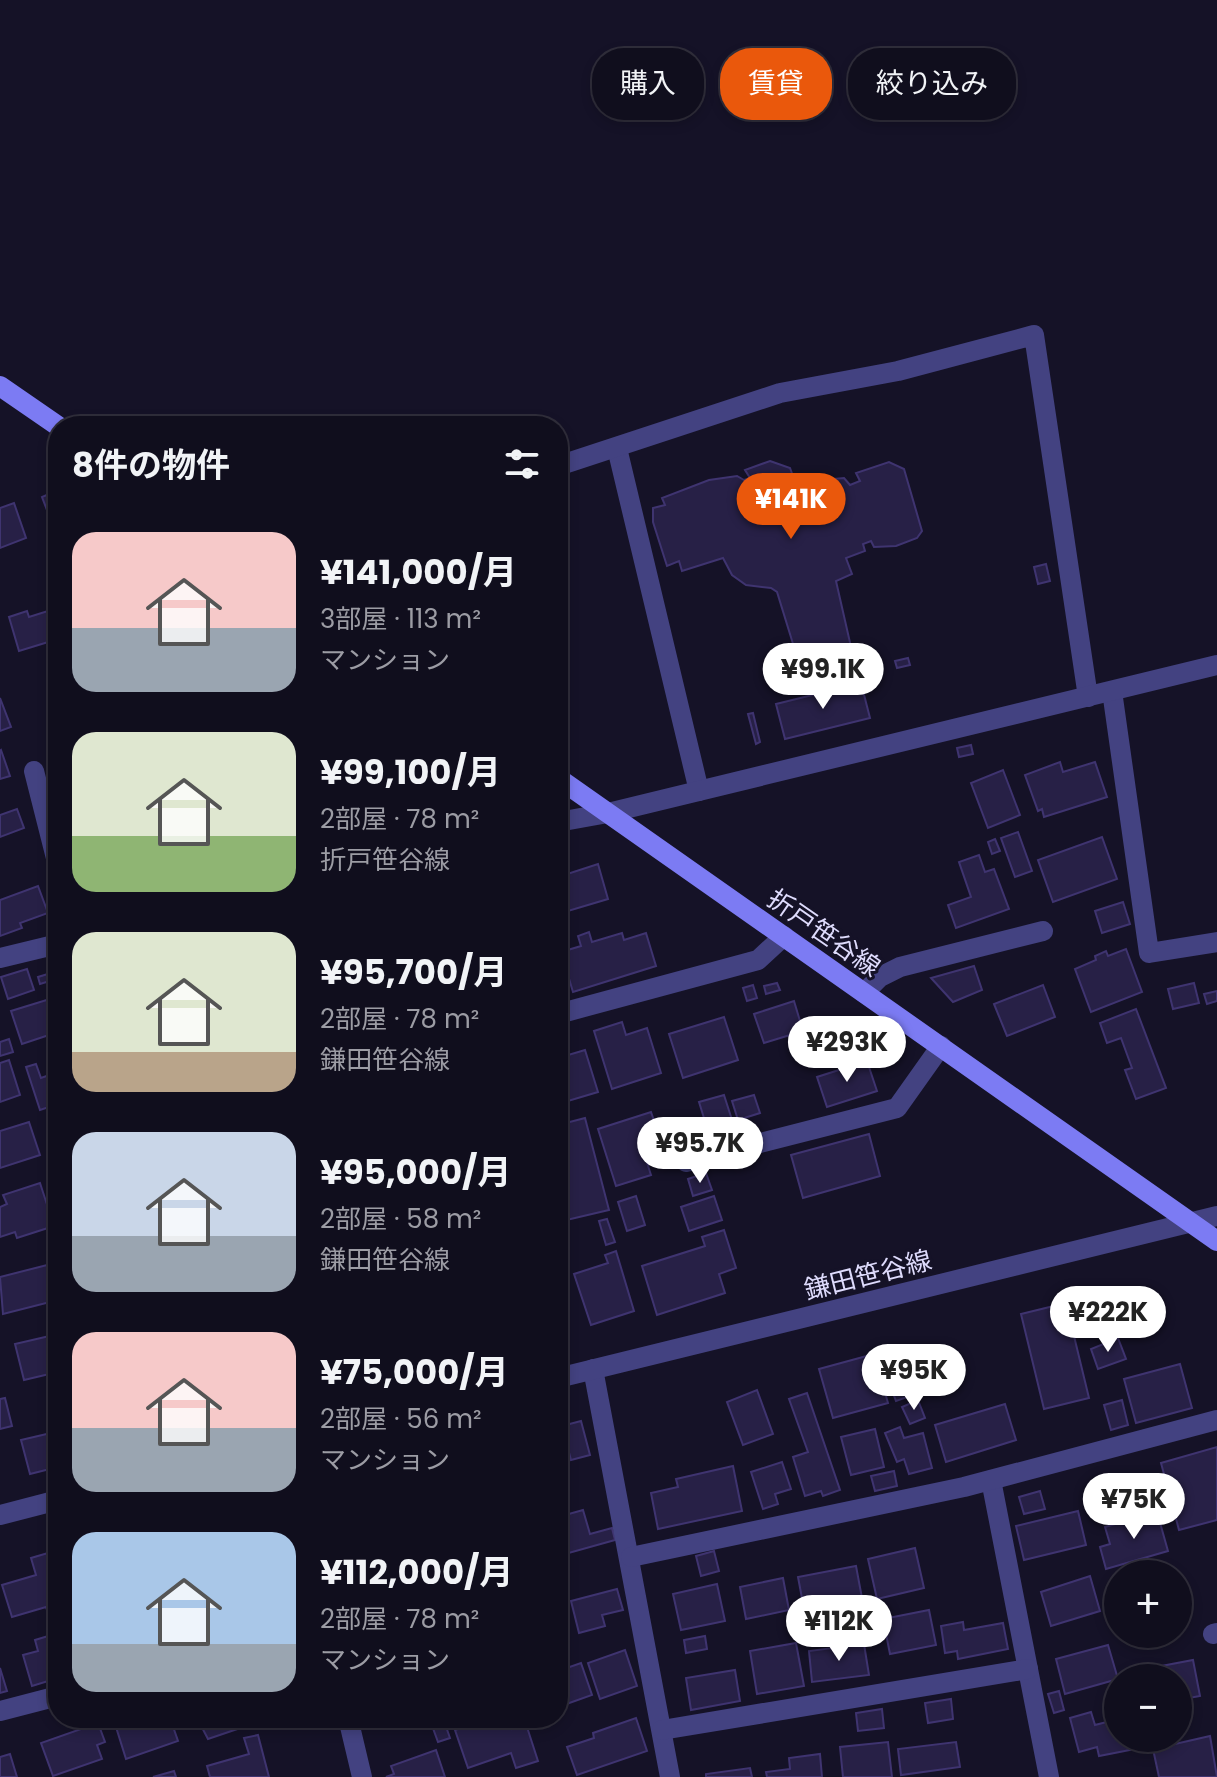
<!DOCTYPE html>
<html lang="ja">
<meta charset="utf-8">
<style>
:root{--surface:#100e1d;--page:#191726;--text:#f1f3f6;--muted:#9c9ca4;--line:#302e3b;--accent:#ea580c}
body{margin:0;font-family:Poppins,"Noto Sans JP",sans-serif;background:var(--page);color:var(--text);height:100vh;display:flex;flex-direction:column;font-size:30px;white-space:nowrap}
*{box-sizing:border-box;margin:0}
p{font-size:26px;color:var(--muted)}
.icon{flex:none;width:44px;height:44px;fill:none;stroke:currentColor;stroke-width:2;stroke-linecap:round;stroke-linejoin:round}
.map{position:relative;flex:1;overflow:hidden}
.panel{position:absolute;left:48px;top:416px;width:520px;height:1312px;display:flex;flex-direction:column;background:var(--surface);border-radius:32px;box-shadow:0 4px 12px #0003,0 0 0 2px var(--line)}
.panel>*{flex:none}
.top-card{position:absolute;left:592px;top:48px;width:504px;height:72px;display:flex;gap:16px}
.buttons{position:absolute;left:1104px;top:1560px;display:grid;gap:16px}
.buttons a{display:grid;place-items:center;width:88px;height:88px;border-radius:50%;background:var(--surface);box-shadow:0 4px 12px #0003,0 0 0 2px var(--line);font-size:40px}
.price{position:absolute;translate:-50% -68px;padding:0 18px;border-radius:28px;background:#fff;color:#222;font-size:26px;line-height:52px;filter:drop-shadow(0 2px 4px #0008)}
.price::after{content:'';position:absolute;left:50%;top:48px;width:24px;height:18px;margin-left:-12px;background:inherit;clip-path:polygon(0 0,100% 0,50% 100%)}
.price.current{background:var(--accent);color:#fff}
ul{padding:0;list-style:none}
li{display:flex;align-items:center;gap:24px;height:200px;padding:0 24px}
li span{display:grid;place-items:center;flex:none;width:224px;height:160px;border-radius:24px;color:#555}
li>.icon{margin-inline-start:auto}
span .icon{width:96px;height:96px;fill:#fffc;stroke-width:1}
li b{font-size:34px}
h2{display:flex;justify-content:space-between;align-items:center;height:96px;padding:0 24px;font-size:34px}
.pill{padding:0 28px;border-radius:32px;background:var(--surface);box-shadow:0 4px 12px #0003,0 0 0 2px var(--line);font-size:28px;line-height:72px}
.pill.current{background:var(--accent);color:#fff}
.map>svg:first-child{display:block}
</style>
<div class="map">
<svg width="1217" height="1777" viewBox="0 0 1217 1777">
<rect width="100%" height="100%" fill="#151227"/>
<g fill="#272046" stroke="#3f3470" stroke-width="2">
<path d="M770 461 790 468 798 490 822 480 844 478 850 485 860 481 856 473 889 462 904 469 922 531 917 538 896 546 874 547 871 541 863 544 865 551 846 558 852 574 836 581 854 660 825 671 802 673 777 592 771 588 746 585 732 575 723 558 682 571 679 561 667 566 653 522V508L665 505 662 498 709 480 737 476 744 480 750 478 745 470Z"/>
<path d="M58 490V539L42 497Z"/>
<path d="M14 503 26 538 0 548V508Z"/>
<path d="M1046 564 1050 581 1038 584 1034 567Z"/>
<path d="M51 610 58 639 19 651 9 617 27 611 29 617Z"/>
<path d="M908 658 910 665 897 668 895 661Z"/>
<path d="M861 683 870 718 785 739 776 704Z"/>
<path d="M0 698 11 727 0 731Z"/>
<path d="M753 713 760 742 756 744 748 714Z"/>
<path d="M971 745 973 754 959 757 957 748Z"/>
<path d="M1 750 10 776 0 779V751Z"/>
<path d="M1060 762 1063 772 1095 762 1107 797 1044 817 1042 809 1038 811 1025 775Z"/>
<path d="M1003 770 1020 815 988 828 971 783Z"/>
<path d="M17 809 24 828 0 837V815Z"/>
<path d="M1018 832 1032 871 1015 877 1001 838Z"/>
<path d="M1102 837 1117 879 1053 902 1038 860Z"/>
<path d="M995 839 1000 851 992 854 988 842Z"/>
<path d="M979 855 985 872 994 869 1009 909 956 928 948 905 971 897 959 862Z"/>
<path d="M598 864 608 899 558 914V877Z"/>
<path d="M38 886 48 913 20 923 22 928 0 936V900Z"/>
<path d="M1123 902 1130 924 1102 933 1095 911Z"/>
<path d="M589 932 592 942 622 933 624 940 646 933 656 966 573 992 561 952 581 946 578 936Z"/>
<path d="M1126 949 1142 992 1091 1012 1075 969 1096 960 1095 956 1106 951 1108 956Z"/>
<path d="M974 966 982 990 953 1002 931 978Z"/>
<path d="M27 969 34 990 8 999 1 977Z"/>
<path d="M51 973 53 980 40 984 38 977Z"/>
<path d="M777 983 780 990 766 994 764 986Z"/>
<path d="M1194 983 1199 1003 1173 1009 1168 989Z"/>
<path d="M753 985 757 998 747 1001 743 988Z"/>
<path d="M1043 985 1055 1017 1007 1036 994 1004Z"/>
<path d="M1217 991V1001L1207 1004 1204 994Z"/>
<path d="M53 998 58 1032 22 1044 11 1011Z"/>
<path d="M794 1001 803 1031 764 1043 754 1014Z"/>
<path d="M1136 1009 1166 1088 1136 1099 1125 1070 1132 1068 1121 1038 1107 1043 1100 1023Z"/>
<path d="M724 1017 738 1060 683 1078 669 1034Z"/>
<path d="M622 1022 626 1035 647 1028 661 1073 612 1089 594 1031Z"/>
<path d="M9 1039 13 1052 0 1056V1042Z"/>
<path d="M585 1050 598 1092 558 1104V1058Z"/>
<path d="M9 1060 20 1095 0 1102V1063Z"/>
<path d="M867 1061 877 1091 827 1107 817 1077Z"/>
<path d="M36 1064 41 1078 58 1072V1104L40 1110 26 1067Z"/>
<path d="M724 1095 733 1123 708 1131 699 1102Z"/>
<path d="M754 1095 760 1113 738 1120 732 1101Z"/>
<path d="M651 1112 660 1138 641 1144 651 1175 616 1186 598 1129Z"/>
<path d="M585 1118 609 1210 558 1222V1125Z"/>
<path d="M29 1122 40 1155 0 1168V1131Z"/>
<path d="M869 1134 880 1176 803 1198 791 1155Z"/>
<path d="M706 1173 712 1190 693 1196 688 1179Z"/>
<path d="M40 1183 54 1226 17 1238 15 1232 0 1237V1207L7 1204 3 1195Z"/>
<path d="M636 1196 645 1225 627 1231 618 1202Z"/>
<path d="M714 1196 722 1220 689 1231 681 1207Z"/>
<path d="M607 1219 615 1242 606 1245 599 1221Z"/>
<path d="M724 1230 736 1268 719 1274 725 1293 657 1315 642 1266 705 1246 702 1237Z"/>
<path d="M616 1251 634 1311 591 1325 574 1274 608 1263 605 1255Z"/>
<path d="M55 1263 58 1300 3 1314 0 1277Z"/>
<path d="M1066 1303 1089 1398 1044 1409 1021 1314Z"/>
<path d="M58 1334V1372L24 1380 15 1344Z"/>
<path d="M1118 1338 1126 1359 1098 1369 1091 1349Z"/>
<path d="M874 1354 888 1403 833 1418 819 1369Z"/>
<path d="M1180 1364 1192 1408 1136 1423 1124 1379Z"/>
<path d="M911 1378 916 1394 896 1401 890 1385Z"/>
<path d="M757 1390 773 1434 743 1445 727 1402Z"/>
<path d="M807 1393 840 1490 823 1496 821 1491 805 1496 793 1457 808 1452 789 1399Z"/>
<path d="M5 1398 12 1426 0 1429V1399Z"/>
<path d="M918 1400 925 1418 910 1424 902 1407Z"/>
<path d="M1122 1400 1128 1425 1111 1430 1104 1405Z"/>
<path d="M1005 1404 1016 1440 946 1462 935 1425Z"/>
<path d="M581 1421 590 1455 571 1460 562 1426Z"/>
<path d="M58 1423V1467L30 1474 21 1440 51 1433 49 1425Z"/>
<path d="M900 1427 904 1438 923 1433 932 1468 909 1474 904 1459 897 1462 885 1433Z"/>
<path d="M875 1429 884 1467 851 1475 841 1437Z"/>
<path d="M1217 1447V1520L1179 1530 1161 1463Z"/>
<path d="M782 1462 791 1489 775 1494 778 1504 763 1509 751 1472Z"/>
<path d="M733 1466 742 1511 658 1529 651 1493 678 1487 676 1479Z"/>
<path d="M894 1471 897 1486 875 1491 871 1476Z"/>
<path d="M1040 1491 1045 1509 1024 1514 1019 1497Z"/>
<path d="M583 1510 590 1534 612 1528 615 1540 558 1556V1517Z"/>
<path d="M1078 1511 1086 1545 1024 1560 1016 1526Z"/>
<path d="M1157 1512 1168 1551 1106 1569 1100 1547 1110 1544 1105 1527Z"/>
<path d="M915 1548 924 1588 877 1599 868 1559Z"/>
<path d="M58 1550V1610L48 1613 46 1607 12 1617 2 1585 36 1575 31 1558Z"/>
<path d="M714 1551 719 1571 701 1576 696 1556Z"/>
<path d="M856 1566 862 1598 804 1609 798 1577Z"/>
<path d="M1090 1576 1100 1611 1051 1626 1041 1592Z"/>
<path d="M783 1578 789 1610 746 1619 740 1587Z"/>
<path d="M717 1584 725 1621 681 1630 673 1594Z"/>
<path d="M1181 1585 1189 1616 1178 1618V1586Z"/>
<path d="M617 1589 623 1610 602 1615 605 1626 579 1633 571 1601Z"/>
<path d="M929 1610 936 1645 890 1654 883 1619Z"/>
<path d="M558 1611 565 1636 558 1638Z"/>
<path d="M963 1622 964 1630 1003 1623 1008 1649 958 1659 957 1651 945 1653 941 1626Z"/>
<path d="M58 1633V1678L32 1686 23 1655 38 1651 35 1640Z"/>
<path d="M705 1636 707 1649 686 1653 684 1640Z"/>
<path d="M796 1643 804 1686 757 1694 750 1651Z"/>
<path d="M864 1644 869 1675 812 1682 809 1651Z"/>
<path d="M1108 1645 1118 1679 1065 1694 1056 1659Z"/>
<path d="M625 1650 637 1686 600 1699 588 1663Z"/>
<path d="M1193 1660 1200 1696 1178 1700V1678H1141L1140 1670Z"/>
<path d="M581 1663 592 1695 558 1707V1671Z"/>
<path d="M0 1668 7 1691 0 1693Z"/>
<path d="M735 1670 740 1701 691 1710 686 1678Z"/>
<path d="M1059 1691 1064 1710 1054 1713 1048 1694Z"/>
<path d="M951 1699 953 1719 928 1723 925 1703Z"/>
<path d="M882 1709 884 1728 858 1731 856 1713Z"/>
<path d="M1091 1712 1095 1725 1118 1719V1738H1127L1130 1750 1099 1756 1097 1747 1079 1752 1070 1718Z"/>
<path d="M170 1718 178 1741 126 1759 116 1727 124 1724 122 1719Z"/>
<path d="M197 1718H250L252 1724 208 1739Z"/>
<path d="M264 1718H286L266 1725Z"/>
<path d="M443 1718 450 1738 438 1742 430 1720Z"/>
<path d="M489 1718H508L512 1729 526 1724 538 1761 516 1768 511 1753 468 1768 455 1730Z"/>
<path d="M636 1718 647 1751 577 1775 567 1747 594 1738 593 1733Z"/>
<path d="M98 1723 105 1742 97 1745 102 1759 53 1776 41 1743Z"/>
<path d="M258 1735 269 1777H210L207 1766 249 1754 244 1738Z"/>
<path d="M1210 1736 1217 1777H1159L1153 1749Z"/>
<path d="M888 1742 892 1777H843L840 1747Z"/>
<path d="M956 1742 960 1767 901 1775 898 1749Z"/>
<path d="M436 1750 445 1777H386L394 1774 391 1766Z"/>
<path d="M10 1754 17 1777H0V1757Z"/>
<path d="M820 1754 822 1777H767L766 1772 790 1769 789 1758Z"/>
<path d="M750 1768 752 1777H706V1774Z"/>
<path d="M174 1771 176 1777H153Z"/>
</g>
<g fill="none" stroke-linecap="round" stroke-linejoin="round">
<g stroke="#434281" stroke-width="20">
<path d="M617 448 699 791"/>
<path d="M558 466 780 393 898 371 1034 335 1088 697"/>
<path d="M1112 691 1149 953 1217 942"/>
<path d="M34 771 58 866"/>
<path d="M558 822 608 813 1217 665"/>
<path d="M0 958 58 944"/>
<path d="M864 993 880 977 900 967 1043 931"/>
<path d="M558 1014 758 960 784 936"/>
<path d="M686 1162 897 1108 941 1046"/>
<path d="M593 1369 670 1777"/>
<path d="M991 1480 1049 1777"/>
<path d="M631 1557 964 1487 1217 1420"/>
<path d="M1213 1634 1217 1633"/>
<path d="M0 1711 58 1696"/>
<path d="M348 1718 362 1777"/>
<path d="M662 1730 1028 1669"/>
</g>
<g stroke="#434281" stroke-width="20">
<path d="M558 1378 1217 1216"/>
<path d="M0 1515 58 1500"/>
</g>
<g stroke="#7c7bf3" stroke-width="20">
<path d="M0 386 58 426"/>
<path d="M558 778 1217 1241"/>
</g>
</g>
<g text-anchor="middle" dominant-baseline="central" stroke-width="6" stroke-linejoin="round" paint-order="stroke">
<g font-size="26" fill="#dedbfc" stroke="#151227">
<text transform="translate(824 933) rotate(35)">折戸笹谷線</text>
<text transform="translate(868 1275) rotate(-14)">鎌田笹谷線</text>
</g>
</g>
</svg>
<div class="buttons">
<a>+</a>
<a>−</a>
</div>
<b class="price current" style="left:791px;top:541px">¥141K</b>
<b class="price" style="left:823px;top:711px">¥99.1K</b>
<b class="price" style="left:847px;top:1084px">¥293K</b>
<b class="price" style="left:700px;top:1185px">¥95.7K</b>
<b class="price" style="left:1108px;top:1354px">¥222K</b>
<b class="price" style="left:914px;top:1412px">¥95K</b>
<b class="price" style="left:1134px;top:1541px">¥75K</b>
<b class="price" style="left:839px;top:1663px">¥112K</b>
<div class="top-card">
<a class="pill">購入</a>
<a class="pill current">賃貸</a>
<a class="pill">絞り込み</a>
</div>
<section class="panel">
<h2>8件の物件<svg class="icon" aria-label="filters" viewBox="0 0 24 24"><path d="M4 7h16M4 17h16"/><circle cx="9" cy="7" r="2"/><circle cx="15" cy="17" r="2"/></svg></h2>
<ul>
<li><span style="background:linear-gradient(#f6c9c9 60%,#9aa5b1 0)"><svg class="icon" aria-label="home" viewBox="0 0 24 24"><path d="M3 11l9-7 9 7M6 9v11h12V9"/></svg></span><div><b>¥141,000/月</b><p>3部屋 · 113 m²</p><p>マンション</p></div></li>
<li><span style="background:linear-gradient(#dfe7d0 65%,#8fb573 0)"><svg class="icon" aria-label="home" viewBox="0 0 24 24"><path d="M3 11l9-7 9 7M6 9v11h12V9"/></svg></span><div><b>¥99,100/月</b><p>2部屋 · 78 m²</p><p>折戸笹谷線</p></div></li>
<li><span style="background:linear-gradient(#dfe7d0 75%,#b9a48a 0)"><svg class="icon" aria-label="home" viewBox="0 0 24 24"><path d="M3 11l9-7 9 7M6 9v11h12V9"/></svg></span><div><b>¥95,700/月</b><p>2部屋 · 78 m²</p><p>鎌田笹谷線</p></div></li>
<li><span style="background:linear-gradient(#c9d6e8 65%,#9aa5b1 0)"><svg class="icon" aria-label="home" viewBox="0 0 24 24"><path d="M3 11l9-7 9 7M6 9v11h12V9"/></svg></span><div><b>¥95,000/月</b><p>2部屋 · 58 m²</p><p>鎌田笹谷線</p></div></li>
<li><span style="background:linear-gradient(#f6c9c9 60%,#9aa5b1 0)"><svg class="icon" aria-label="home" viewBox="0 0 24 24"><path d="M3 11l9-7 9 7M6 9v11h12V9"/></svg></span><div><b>¥75,000/月</b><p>2部屋 · 56 m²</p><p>マンション</p></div></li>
<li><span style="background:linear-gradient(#a9c7e8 70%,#9aa5b1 0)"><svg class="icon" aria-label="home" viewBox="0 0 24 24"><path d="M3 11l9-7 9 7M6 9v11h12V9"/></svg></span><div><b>¥112,000/月</b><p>2部屋 · 78 m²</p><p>マンション</p></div></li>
</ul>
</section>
</div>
